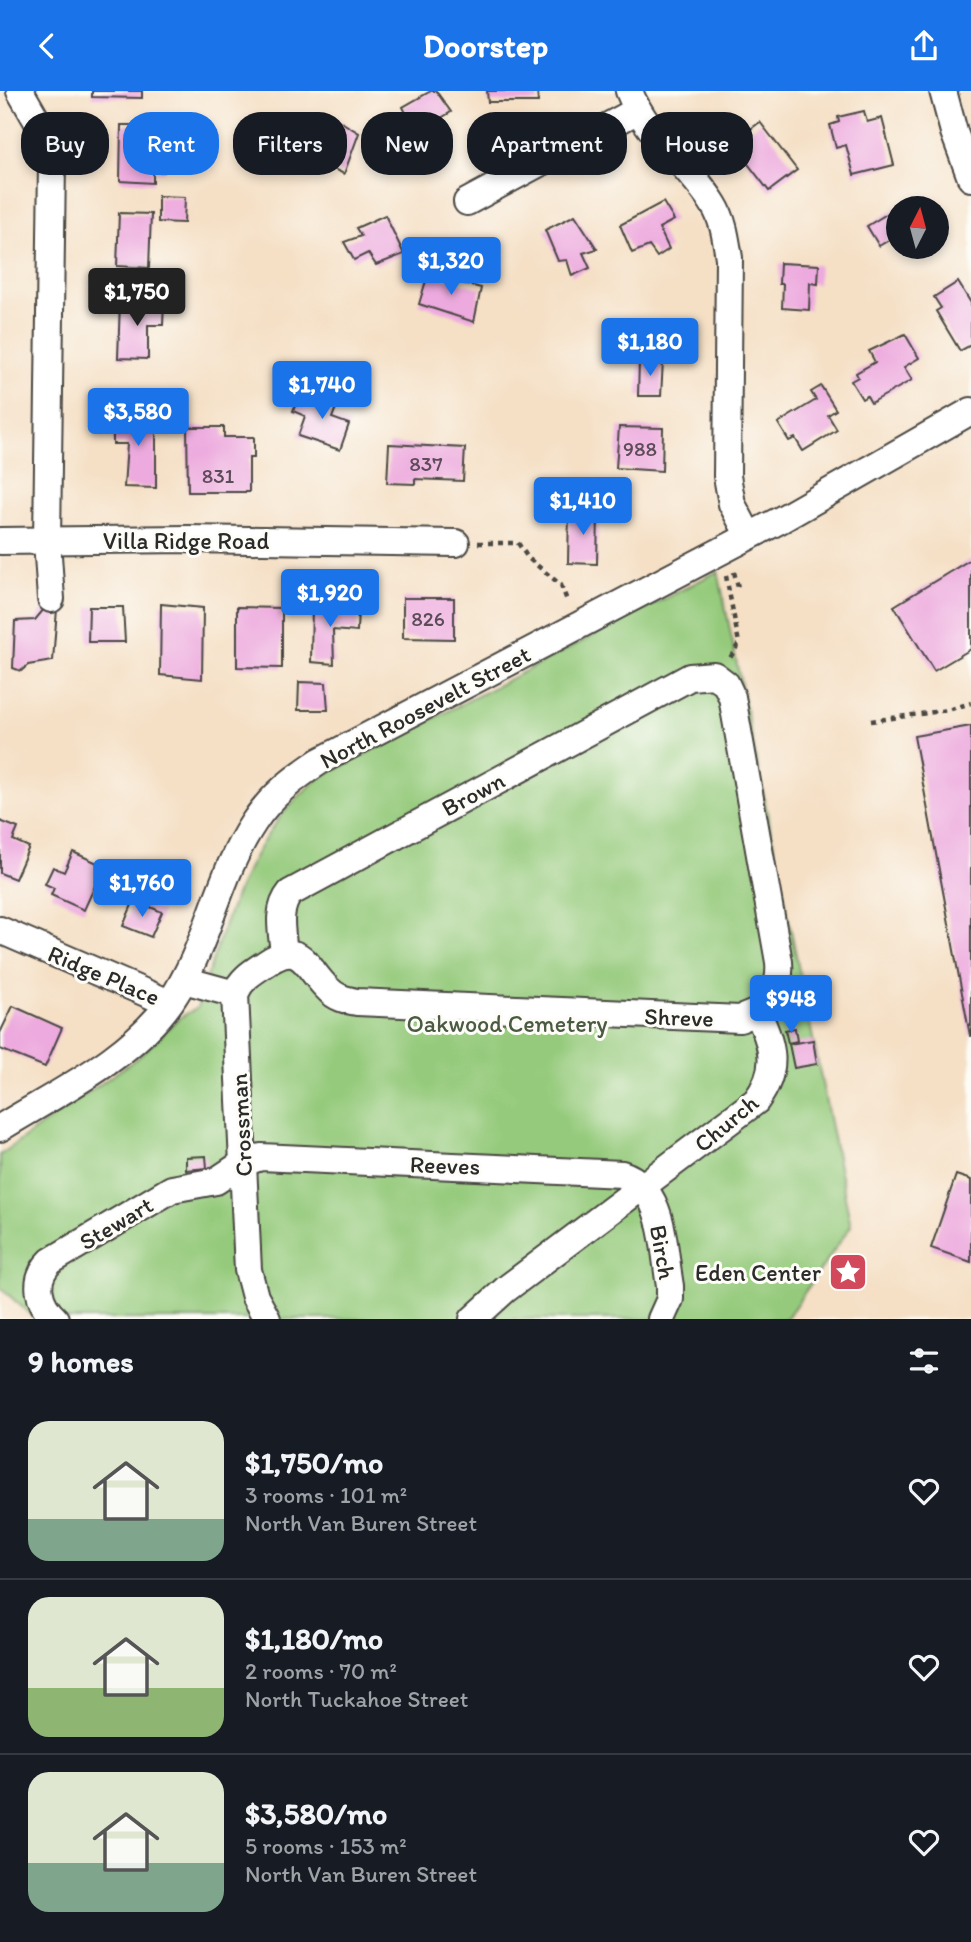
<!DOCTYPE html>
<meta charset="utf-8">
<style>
:root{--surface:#171b24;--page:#242831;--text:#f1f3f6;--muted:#9ea1a6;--line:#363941;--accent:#1a73e8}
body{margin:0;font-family:Itim,sans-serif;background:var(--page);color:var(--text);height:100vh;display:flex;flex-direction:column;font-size:26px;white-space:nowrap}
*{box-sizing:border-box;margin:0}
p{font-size:23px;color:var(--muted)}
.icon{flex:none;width:38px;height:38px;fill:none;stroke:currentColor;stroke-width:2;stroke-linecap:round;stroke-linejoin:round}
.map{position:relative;height:1228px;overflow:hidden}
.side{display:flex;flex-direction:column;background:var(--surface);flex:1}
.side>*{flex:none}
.hud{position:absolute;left:21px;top:21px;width:929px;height:63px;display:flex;gap:14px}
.needle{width:46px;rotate:6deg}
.fabs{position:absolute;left:886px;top:105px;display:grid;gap:14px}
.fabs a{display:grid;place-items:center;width:63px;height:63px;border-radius:50%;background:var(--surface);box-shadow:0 4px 10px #0003;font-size:35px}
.price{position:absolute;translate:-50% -60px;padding:0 16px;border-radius:7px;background:var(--accent);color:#fff;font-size:23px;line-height:46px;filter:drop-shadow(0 2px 4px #0008)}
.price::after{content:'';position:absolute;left:50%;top:42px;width:21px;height:16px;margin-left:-10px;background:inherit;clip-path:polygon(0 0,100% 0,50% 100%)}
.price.current{background:#222;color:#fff}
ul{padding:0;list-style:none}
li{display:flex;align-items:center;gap:21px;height:175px;padding:0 28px}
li+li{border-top:2px solid var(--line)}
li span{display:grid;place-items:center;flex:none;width:196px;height:140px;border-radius:21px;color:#555}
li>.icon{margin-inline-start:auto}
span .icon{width:84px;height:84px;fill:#fffc;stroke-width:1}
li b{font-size:30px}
h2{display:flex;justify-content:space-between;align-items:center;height:84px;padding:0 28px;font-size:30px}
.pill{padding:0 24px;border-radius:28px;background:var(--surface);box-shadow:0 4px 10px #0003;font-size:24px;line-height:63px}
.pill.current{background:var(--accent);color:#fff}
header{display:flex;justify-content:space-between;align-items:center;height:91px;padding:0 28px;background:var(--accent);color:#fff;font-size:32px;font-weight:800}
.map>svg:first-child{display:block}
</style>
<header><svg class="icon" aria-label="back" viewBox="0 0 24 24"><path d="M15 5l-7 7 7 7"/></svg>Doorstep<svg class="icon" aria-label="share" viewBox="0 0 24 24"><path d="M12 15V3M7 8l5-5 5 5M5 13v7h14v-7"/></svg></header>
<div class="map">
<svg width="971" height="1228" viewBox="0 0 971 1228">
<rect width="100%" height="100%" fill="#fdfcf7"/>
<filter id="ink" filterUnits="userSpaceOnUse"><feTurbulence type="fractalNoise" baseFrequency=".0143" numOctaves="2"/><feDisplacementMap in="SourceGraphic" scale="14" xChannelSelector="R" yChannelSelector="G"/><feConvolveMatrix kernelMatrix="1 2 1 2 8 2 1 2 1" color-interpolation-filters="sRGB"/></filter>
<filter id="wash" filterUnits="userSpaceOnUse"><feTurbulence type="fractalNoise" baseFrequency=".00686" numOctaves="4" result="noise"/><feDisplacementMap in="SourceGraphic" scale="28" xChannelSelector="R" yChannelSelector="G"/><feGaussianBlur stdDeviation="1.57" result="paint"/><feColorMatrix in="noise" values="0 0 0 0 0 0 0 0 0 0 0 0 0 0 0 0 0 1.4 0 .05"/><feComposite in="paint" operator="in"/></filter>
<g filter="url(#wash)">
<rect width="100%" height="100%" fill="#f5e0c6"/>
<path fill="#95ca7c" stroke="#607a54" stroke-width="2" d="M718 480 851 1135 786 1228H35L0 1196V1064L140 965 179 927 197 917C224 835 249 737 323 685Z"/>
<g id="blocks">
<g fill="#edaade">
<path d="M92 0H142V7L92 6Z"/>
<path d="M431 0H436L451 21 416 42 403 16Z"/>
<path d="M487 0H537L538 11H488Z"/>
<path d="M864 20 867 31 882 27 894 74 854 84 846 54 836 57 830 34 839 31 838 26Z"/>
<path d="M333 26 359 42 344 83 329 76 334 65 312 56 321 34 330 37Z"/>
<path d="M760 31 797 79 769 100 732 52Z"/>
<path d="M121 34H152V66H164V81L153 80V92L120 90Z"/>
<path d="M158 105 185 106 184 132 158 131Z"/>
<path d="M908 110 912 117H898V153L894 146 879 155 867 135Z"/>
<path d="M663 111 674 129 659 137 669 158 657 166 649 155 632 162 620 134Z"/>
<path d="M119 122 151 123 149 177 117 175Z"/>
<path d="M385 124 404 163 376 174 368 162 354 169 344 151 361 145 356 137Z"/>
<path d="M575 124 597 158 583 162 590 177 572 185 567 169 558 170 545 139Z"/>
<path d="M780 172 819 174 818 193 810 192 809 219 782 217 783 193H779Z"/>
<path d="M428 183 481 197 474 231 419 213Z"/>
<path d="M958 191 971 212V254L960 260 936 220 941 217 934 206Z"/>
<path d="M120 211 164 212 163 234H148V268L118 267Z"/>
<path d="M905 243 919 267 904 276 912 289 871 312 867 305 862 308 851 290 858 286 856 282 875 271 869 260Z"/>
<path d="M639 270H663L661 305H638Z"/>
<path d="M821 295 836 319 828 324 837 339 803 360 795 347 789 350 778 332 816 309 811 301Z"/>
<path d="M315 300 339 309 332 327 349 333 340 359 298 345 305 325 293 320 297 310 310 314Z"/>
<path d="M113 324H156V397L124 396 127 353H113Z"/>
<path d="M187 336H224V346H254V367H249V401H188Z"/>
<path d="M619 336 663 337 662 380 616 377Z"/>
<path d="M389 353 465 357 463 390 415 388V393L387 392Z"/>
<path d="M569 419 598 420 597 473 568 472Z"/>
<path d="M971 468V558L934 580 894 515Z"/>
<path d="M403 507H454V548L403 547Z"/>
<path d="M161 513 203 517 202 588 160 584Z"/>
<path d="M312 513 358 515 357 541 333 539 334 573 311 571Z"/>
<path d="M89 516H123L125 551H88Z"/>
<path d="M237 516 282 517V577L237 576Z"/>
<path d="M44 518H57L53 570 28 574 21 580 13 577 15 530 35 529Z"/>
<path d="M299 591 326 592 328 619H298Z"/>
<path d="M971 635V945H970L914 645Z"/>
<path d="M0 730 18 737 13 749 29 756 15 788 0 782Z"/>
<path d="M73 761 104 775 84 819 51 804 54 797 45 793 53 776 64 781Z"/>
<path d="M134 809 162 821 151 846 123 835Z"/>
<path d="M13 915 62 937 45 976 0 958V942Z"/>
<path d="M795 937 797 950 788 952 785 939Z"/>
<path d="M813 949 817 973 794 977 789 953Z"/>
<path d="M206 1065 207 1077 186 1079V1066Z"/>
<path d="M956 1084 971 1089V1171L931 1157Z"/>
</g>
</g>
</g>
<g filter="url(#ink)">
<use href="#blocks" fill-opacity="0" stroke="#494642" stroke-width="2"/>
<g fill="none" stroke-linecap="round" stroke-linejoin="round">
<g stroke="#494642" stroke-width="30">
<g id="minor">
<path d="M20 0 47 47 52 72 47 450 51 508"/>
<path d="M629 0C646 45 690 74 714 114 724 130 726 149 729 167L727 385 732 413 749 445"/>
<path d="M943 0 954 41 971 87"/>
<path d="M467 111 638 19"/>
<path d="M0 450 188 448 456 452"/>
<path d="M0 839 169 912"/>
<path d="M284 862C282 841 276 819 290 802L690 586 714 584 726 593 732 606 779 871C781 893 773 908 757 921 774 955 779 979 756 1010L506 1198 473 1228"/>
<path d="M184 889 235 903"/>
<path d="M0 1037C58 1001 130 968 171 910 208 856 217 786 254 731 271 705 294 687 320 670L782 428 971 320"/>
<path d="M55 1228C38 1212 32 1188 51 1170L172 1098 216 1090 243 1072 261 1066 622 1083C665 1097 663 1157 670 1195V1208L661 1228"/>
<path d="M267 1228 255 1206 248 1179 235 903C241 888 251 882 265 873 302 847 305 876 328 898 336 907 346 909 357 911L740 928 757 921"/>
</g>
</g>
<g stroke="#494642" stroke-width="4.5" stroke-dasharray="5 5" stroke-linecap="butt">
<path d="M478 452H518L528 467 561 494 568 512"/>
<path d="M734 481 739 500"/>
<path d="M726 485 739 552 730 567"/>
<path d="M871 630 948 619 971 612"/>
</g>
<use href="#minor" stroke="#fff" stroke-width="26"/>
</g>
</g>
<defs>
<g id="sight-square" transform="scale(2.0125)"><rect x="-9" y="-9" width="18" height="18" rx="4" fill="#d1495b" stroke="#fdfcf7"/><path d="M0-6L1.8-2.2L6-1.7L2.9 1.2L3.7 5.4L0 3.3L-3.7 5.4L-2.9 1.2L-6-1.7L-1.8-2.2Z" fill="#fff"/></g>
</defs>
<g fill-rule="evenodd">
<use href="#sight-square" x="848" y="1181"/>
</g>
<g text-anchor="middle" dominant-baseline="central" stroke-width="6" stroke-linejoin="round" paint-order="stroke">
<g font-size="21" fill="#5c4b58">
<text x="640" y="357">988</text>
<text x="426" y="372">837</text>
<text x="218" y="384">831</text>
<text x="428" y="527">826</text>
</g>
<g font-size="24" fill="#2b2b2b" stroke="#fdfcf7">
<text x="186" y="449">Villa Ridge Road</text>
<text transform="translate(425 616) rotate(-28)">North Roosevelt Street</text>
<text transform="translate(473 703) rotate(-28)">Brown</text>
<text transform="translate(104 884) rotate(23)">Ridge Place</text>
<text transform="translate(679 926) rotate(2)">Shreve</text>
<text transform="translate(726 1032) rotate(-40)">Church</text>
<text transform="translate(241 1034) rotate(-93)">Crossman</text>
<text transform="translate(445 1074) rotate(2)">Reeves</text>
<text transform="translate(116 1132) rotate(-31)">Stewart</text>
<text transform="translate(663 1161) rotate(80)">Birch</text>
</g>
<g font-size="24" fill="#4b5b43" stroke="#fdfcf7">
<text x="507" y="932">Oakwood Cemetery</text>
</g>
<g font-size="24" fill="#2b2b2b" stroke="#fdfcf7" text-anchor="end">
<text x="821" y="1181">Eden Center</text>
</g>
</g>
</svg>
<div class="fabs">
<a><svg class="needle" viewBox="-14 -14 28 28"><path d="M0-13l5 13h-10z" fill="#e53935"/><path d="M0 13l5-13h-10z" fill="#9ea1a6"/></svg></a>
</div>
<b class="price" style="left:451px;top:206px">$1,320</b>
<b class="price current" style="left:137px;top:237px">$1,750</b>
<b class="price" style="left:650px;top:287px">$1,180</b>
<b class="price" style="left:322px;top:330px">$1,740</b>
<b class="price" style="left:138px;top:357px">$3,580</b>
<b class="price" style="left:583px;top:446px">$1,410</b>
<b class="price" style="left:330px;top:538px">$1,920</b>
<b class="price" style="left:142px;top:828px">$1,760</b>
<b class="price" style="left:791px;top:944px">$948</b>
<div class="hud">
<a class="pill">Buy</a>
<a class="pill current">Rent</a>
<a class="pill">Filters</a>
<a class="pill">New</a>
<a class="pill">Apartment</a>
<a class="pill">House</a>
</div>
</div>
<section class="side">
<h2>9 homes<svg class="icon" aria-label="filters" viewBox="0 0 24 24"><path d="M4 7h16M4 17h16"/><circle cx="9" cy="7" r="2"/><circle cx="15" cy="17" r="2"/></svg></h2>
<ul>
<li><span style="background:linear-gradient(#dfe7d0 70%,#7fa58c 0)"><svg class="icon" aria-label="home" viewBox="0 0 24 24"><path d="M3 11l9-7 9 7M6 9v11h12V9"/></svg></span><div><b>$1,750/mo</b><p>3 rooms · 101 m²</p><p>North Van Buren Street</p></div><svg class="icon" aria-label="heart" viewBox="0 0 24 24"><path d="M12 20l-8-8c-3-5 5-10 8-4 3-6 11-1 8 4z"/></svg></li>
<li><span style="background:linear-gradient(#dfe7d0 65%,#8fb573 0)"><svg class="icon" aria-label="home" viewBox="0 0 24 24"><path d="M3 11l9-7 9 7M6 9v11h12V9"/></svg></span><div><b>$1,180/mo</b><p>2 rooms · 70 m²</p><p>North Tuckahoe Street</p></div><svg class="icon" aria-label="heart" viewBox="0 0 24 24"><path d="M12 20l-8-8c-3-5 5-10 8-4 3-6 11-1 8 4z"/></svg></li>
<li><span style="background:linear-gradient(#dfe7d0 65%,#7fa58c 0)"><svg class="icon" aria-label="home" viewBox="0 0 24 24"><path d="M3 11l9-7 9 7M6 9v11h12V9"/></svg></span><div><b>$3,580/mo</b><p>5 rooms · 153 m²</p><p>North Van Buren Street</p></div><svg class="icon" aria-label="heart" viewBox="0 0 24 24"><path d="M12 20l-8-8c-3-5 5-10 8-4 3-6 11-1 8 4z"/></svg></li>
</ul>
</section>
